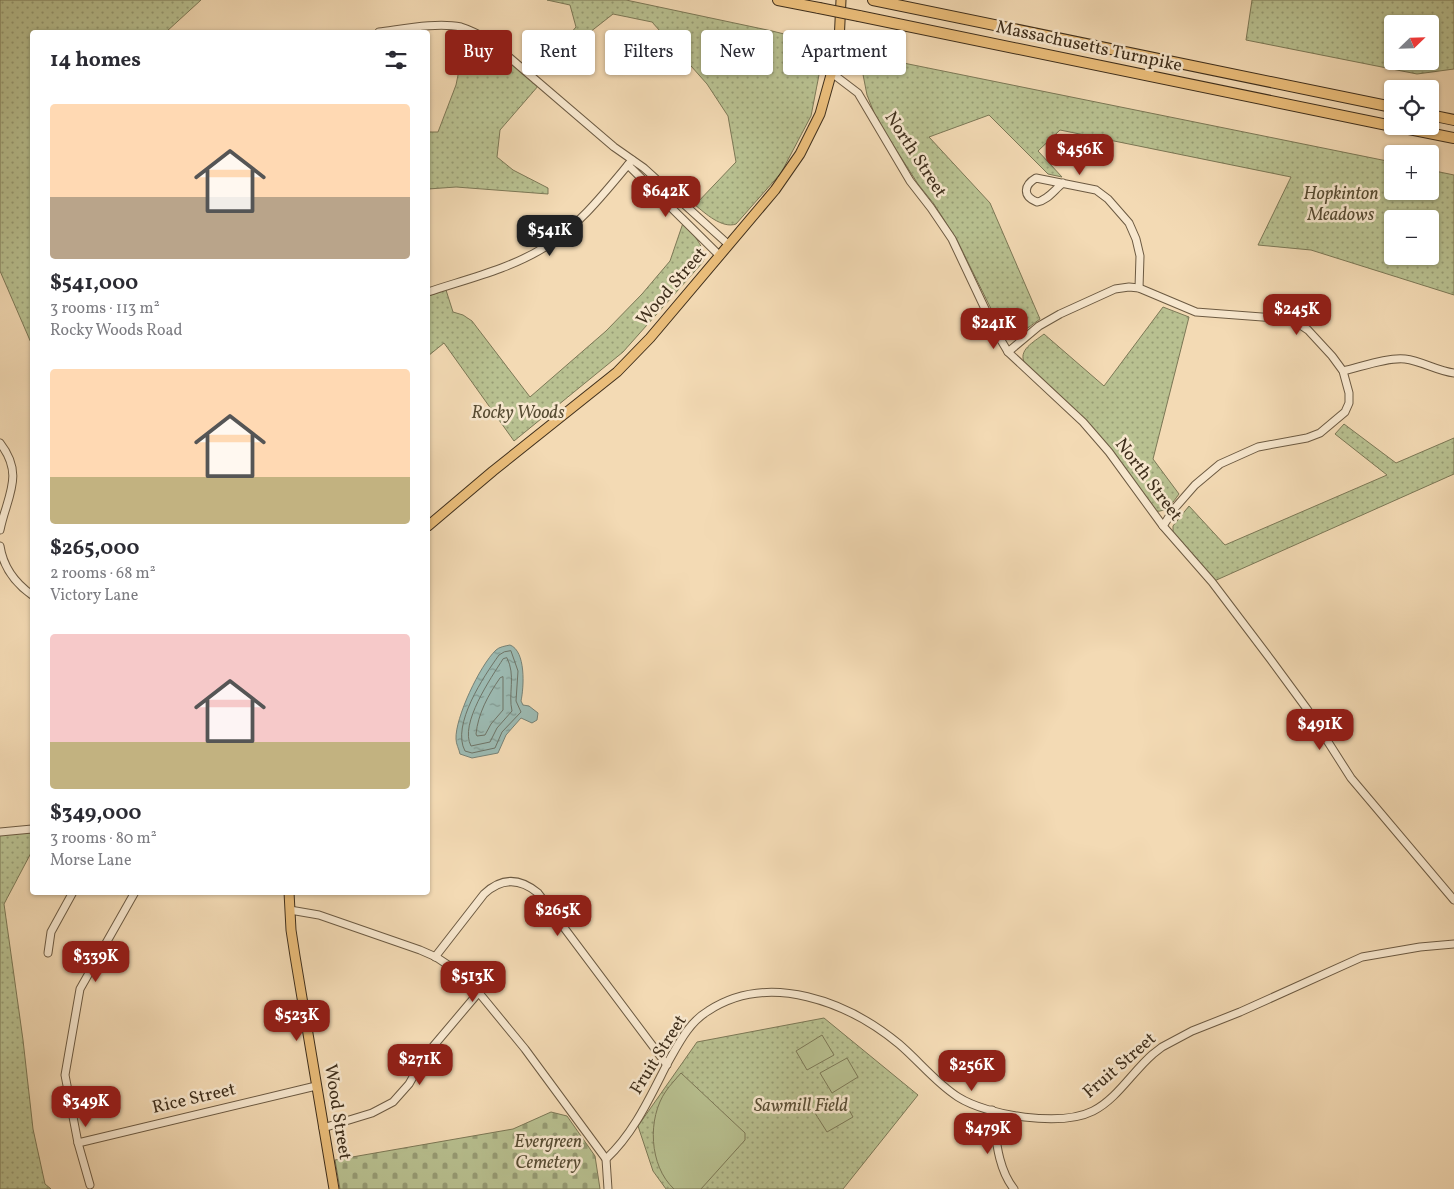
<!DOCTYPE html>
<meta charset="utf-8">
<style>
:root{--surface:#fff;--page:#f7f7f7;--text:#2b2b33;--muted:#7c7c81;--accent:#8f2418}
body{margin:0;font-family:Vollkorn,serif;background:var(--page);color:var(--text);height:100vh;display:flex;flex-direction:column;font-size:19px;white-space:nowrap}
*{box-sizing:border-box;margin:0}
p{font-size:16px;color:var(--muted)}
.icon{flex:none;width:28px;height:28px;fill:none;stroke:currentColor;stroke-width:2;stroke-linecap:round;stroke-linejoin:round}
.map{position:relative;flex:1;overflow:hidden}
.details{position:absolute;left:30px;top:30px;width:400px;height:865px;display:flex;flex-direction:column;background:var(--surface);border-radius:5px;box-shadow:0 1px 4px #0004}
.details>*{flex:none}
.guide{position:absolute;left:445px;top:30px;width:475px;height:45px;display:flex;gap:10px}
.needle{width:32px;rotate:67deg}
.fabs{position:absolute;left:1384px;top:15px;display:grid;gap:10px}
.fabs a{display:grid;place-items:center;width:55px;height:55px;border-radius:5px;background:var(--surface);box-shadow:0 1px 4px #0004;font-size:25px}
.price{position:absolute;translate:-50% -42px;padding:0 11px;border-radius:10px;background:var(--accent);color:#fff;font-size:16px;line-height:32px;filter:drop-shadow(0 1px 2px #0008)}
.price::after{content:'';position:absolute;left:50%;top:30px;width:15px;height:11px;margin-left:-8px;background:inherit;clip-path:polygon(0 0,100% 0,50% 100%)}
.price.on{background:#222;color:#fff}
ul{padding:0;list-style:none}
li{display:grid;align-content:center;gap:10px;height:265px;padding:0 20px}
li span{display:grid;place-items:center;height:155px;border-radius:5px;color:#555}
li>.icon{margin-inline-start:auto}
span .icon{width:90px;height:90px;fill:#fffc;stroke-width:1}
li b{font-size:21px}
h2{display:flex;justify-content:space-between;align-items:center;height:60px;padding:0 20px;font-size:21px}
.pill{padding:0 18px;border-radius:5px;background:var(--surface);box-shadow:0 1px 4px #0004;font-size:18px;line-height:45px}
.pill.on{background:var(--accent);color:#fff}
.map>svg:first-child{display:block}
</style>
<div class="map">
<svg width="1454" height="1189" viewBox="0 0 1454 1189">
<defs>
<pattern id="grass-dots" width="8" height="8" patternUnits="userSpaceOnUse" patternTransform="scale(1.25)"><rect width="8" height="8" fill="#b8c090"/><path d="M2 2h.1M6 6h.1" fill="none" stroke="#979c75" stroke-width="1.8" stroke-linecap="round"/></pattern>
<pattern id="cemetery-stones" width="16" height="16" patternUnits="userSpaceOnUse" patternTransform="scale(1.25)"><rect width="16" height="16" fill="#b8c090"/><path d="M2 7V4a2 2 0 0 1 4 0v3zM10 15v-3a2 2 0 0 1 4 0v3z" fill="#979c75"/></pattern>
<pattern id="water-ripples" width="26" height="14" patternUnits="userSpaceOnUse" patternTransform="scale(1.25)"><rect width="26" height="14" fill="#9cbab2"/><path d="M2 4q2-2 4 0t4 0M15 11q2-2 4 0t4 0" fill="none" stroke="#819890"/></pattern>
</defs>
<rect width="100%" height="100%" fill="#f3dab4"/>
<filter id="stains"><feTurbulence type="fractalNoise" baseFrequency=".004" numOctaves="4"/><feColorMatrix values="0 0 0 0 .2 0 0 0 0 .09 0 0 0 0 .02 0 0 0 .5 -.17"/></filter>
<radialGradient id="worn" r=".72"><stop offset=".6" stop-color="#630" stop-opacity="0"/><stop offset="1" stop-color="#630" stop-opacity=".3"/></radialGradient>
<g fill="url(#grass-dots)" stroke="#7c7856" fill-rule="evenodd">
<path d="M0 0H201L166 32H32V345L0 271Z"/>
<path d="M547 0H626L772 31 825 44 811 116 781 173 736 224C722 229 705 213 695 205L736 162 728 116 707 84 652 22 613 14 571 47 549 74 542 67 576 27 570 5Z"/>
<path d="M1252 0H1454V69L1417 74 1246 40ZM1392 24H1430V61H1392Z"/>
<path d="M467 31 482 36 539 85 500 130 497 157 513 170 548 188V194L456 187 428 189V132H438L456 85Z"/>
<path d="M859 54 1392 162V191H1430V170L1454 175V295L1311 250 1258 245 1291 177 1060 130 1038 151 1062 177 1048 174 989 115 929 137 990 203 1040 319 1014 338 1006 339 957 240 934 204 918 184 877 120 867 95ZM1392 219H1430V256H1392Z"/>
<path d="M683 223C691 232 708 249 703 262L623 352 514 441 444 343 428 356V296L446 290 453 312 463 315 472 321 530 397 606 331 642 294 670 261Z"/>
<path d="M1163 307 1189 317 1153 459 1179 494C1173 502 1167 513 1155 511L1095 430 1072 407 1025 364C1017 350 1034 342 1044 334L1104 386Z"/>
<path d="M1344 424 1396 463 1454 438V474L1212 582 1173 532V526L1189 506 1225 545 1387 475 1335 434Z"/>
<path d="M32 832V851L4 904 23 1040 33 1129 45 1184 51 1189H0V835Z"/>
<path d="M824 1018 918 1095 843 1189H666L653 1171 638 1126 697 1042Z"/>
</g>
<path fill="url(#cemetery-stones)" stroke="#7c7856" d="M551 1112 567 1116 595 1156 600 1189H340L335 1160 513 1129Z"/>
<g fill="#b8c090" stroke="#7c7856">
<path d="M822 1035 834 1055 807 1070 796 1051Z"/>
<path d="M847 1058 858 1077 832 1093 820 1073Z"/>
<path d="M681 1073 745 1133V1140L701 1189H674C649 1166 647 1118 666 1091 670 1085 676 1079 681 1073Z"/>
<path d="M842 1097 853 1117 827 1132 815 1113Z"/>
</g>
<path fill="url(#water-ripples)" stroke="#778276" d="M510 645C526 651 524 687 521 701L523 705 529 706 538 713 537 720 532 723 521 718 506 735 498 753 472 758 460 754C459 749 456 744 456 739 455 718 480 665 496 650 499 647 505 646 510 645Z"/>
<g fill="none" stroke-linecap="round" stroke-linejoin="round">
<g stroke="#6e7467" stroke-width="1">
<path d="M511 651 518 671 516 701 521 712 502 732 495 748 472 753 465 751C451 725 484 676 499 655L504 652Z"/>
<path d="M507 658C516 675 508 694 512 711L497 728 490 742 471 746C459 724 491 678 503 659Z"/>
<path d="M503 677V710L491 724 485 735 477 736 476 734C478 714 488 695 500 678Z"/>
</g>
<g stroke="#6c5a42" stroke-width="9">
<g id="minor">
<path d="M379 32C403 29 437 22 461 27 471 30 480 35 489 40L614 147 644 168 729 245"/>
<path d="M833 74 858 93 910 181 931 208 952 239 995 330 1008 352 1083 422 1109 452 1163 526 1212 582 1271 660 1307 709 1351 778 1454 900"/>
<path d="M628 165 720 256"/>
<path d="M1063 183C1054 190 1048 200 1037 202 1022 196 1024 185 1036 178L1096 190 1108 199 1129 223 1136 239 1140 256 1139 288"/>
<path d="M428 292C467 279 510 269 545 247 580 225 606 191 632 160"/>
<path d="M1008 352 1039 326 1060 314 1115 289 1129 287 1139 288 1196 312 1274 318 1290 320 1299 324 1308 330 1332 356 1343 371 1349 393V403L1345 412 1320 433 1307 438 1258 447 1220 464 1195 485 1174 509 1163 526"/>
<path d="M1343 371C1361 367 1388 357 1405 359 1422 361 1437 371 1454 373"/>
<path d="M0 443C25 475 7 496 0 530"/>
<path d="M0 546C3 566 15 583 32 595"/>
<path d="M0 832 32 829"/>
<path d="M290 910 319 915 420 950 436 957 466 977 525 1049 606 1159"/>
<path d="M48 953 51 932 73 892"/>
<path d="M435 957 484 894C502 877 520 878 538 893L667 1065"/>
<path d="M992 1110C996 1136 997 1168 1014 1189"/>
<path d="M323 1128 372 1113 393 1102 409 1084 425 1056 479 992"/>
<path d="M78 1143 316 1086"/>
<path d="M90 1185 78 1143 65 1075 80 989 135 892"/>
<path d="M608 1189 606 1159C634 1133 650 1097 667 1064 678 1045 688 1023 708 1011 769 971 848 1002 899 1044 919 1061 936 1083 958 1097 988 1116 1061 1127 1093 1111 1117 1099 1133 1071 1153 1054L1162 1047 1192 1031 1240 1012 1362 957 1420 947 1454 944"/>
</g>
</g>
<g stroke="#3f2f1c" stroke-width="11">
<g id="major">
<path d="M428 526 493 471 617 372 650 338 775 190 800 154 820 114 836 57 839 43 841 0"/>
<path d="M289 892 291 930 295 956 334 1189"/>
</g>
</g>
<g stroke="#3f2f1c" stroke-width="12">
<g id="highway">
<path d="M778 0 819 8"/>
<path d="M873 0 1392 107"/>
<path d="M859 16 1392 126"/>
<path d="M1430 115 1454 120"/>
<path d="M1394 126 1454 138"/>
</g>
</g>
<use href="#minor" stroke="#f7e7ce" stroke-width="7"/>
<use href="#major" stroke="#eabd7a" stroke-width="9"/>
<use href="#highway" stroke="#eabd7a" stroke-width="10"/>
<g stroke="#3f2f1c" stroke-width="12" stroke-linecap="butt">
<path id="highway-bridge" d="M819 8 859 16"/>
</g>
<use href="#highway-bridge" stroke="#eabd7a" stroke-width="10"/>
</g>
<g text-anchor="middle" dominant-baseline="central" stroke-width="5" stroke-linejoin="round" paint-order="stroke">
<g font-size="18" fill="#3f2f1c" stroke="#f7e7ce">
<text transform="translate(1089 47) rotate(12)">Massachusetts Turnpike</text>
<text transform="translate(915 155) rotate(57)">North Street</text>
<text transform="translate(672 287) rotate(-49)">Wood Street</text>
<text transform="translate(1148 480) rotate(53)">North Street</text>
<text transform="translate(659 1055) rotate(-58)">Fruit Street</text>
<text transform="translate(1120 1066) rotate(-41)">Fruit Street</text>
<text transform="translate(194 1099) rotate(-13)">Rice Street</text>
<text transform="translate(337 1112) rotate(81)">Wood Street</text>
</g>
<g font-size="18" font-style="italic" fill="#574c33" stroke="#f7e7ce">
<text x="1341" y="194">Hopkinton<tspan x="1341" dy="21">Meadows</tspan></text>
<text x="518" y="413">Rocky Woods</text>
<text x="801" y="1106">Sawmill Field</text>
<text x="548" y="1142">Evergreen<tspan x="548" dy="21">Cemetery</tspan></text>
</g>
</g>
<rect width="100%" height="100%" filter="url(#stains)"/>
<rect width="100%" height="100%" fill="url(#worn)"/>
</svg>
<div class="fabs">
<a><svg class="needle" viewBox="-14 -14 28 28"><path d="M0-13l5 13h-10z" fill="#e53935"/><path d="M0 13l5-13h-10z" fill="#7c7c81"/></svg></a>
<a><svg class="icon" aria-label="locate" viewBox="0 0 24 24"><circle cx="12" cy="12" r="6"/><path d="M12 2v4M12 18v4M2 12h4M18 12h4"/></svg></a>
<a>+</a>
<a>−</a>
</div>
<b class="price" style="left:1080px;top:176px">$456K</b>
<b class="price" style="left:666px;top:218px">$642K</b>
<b class="price on" style="left:550px;top:257px">$541K</b>
<b class="price" style="left:1297px;top:336px">$245K</b>
<b class="price" style="left:994px;top:350px">$241K</b>
<b class="price" style="left:1320px;top:751px">$491K</b>
<b class="price" style="left:558px;top:937px">$265K</b>
<b class="price" style="left:96px;top:983px">$339K</b>
<b class="price" style="left:473px;top:1003px">$513K</b>
<b class="price" style="left:297px;top:1042px">$523K</b>
<b class="price" style="left:420px;top:1086px">$271K</b>
<b class="price" style="left:972px;top:1092px">$256K</b>
<b class="price" style="left:86px;top:1128px">$349K</b>
<b class="price" style="left:988px;top:1155px">$479K</b>
<div class="guide">
<a class="pill on">Buy</a>
<a class="pill">Rent</a>
<a class="pill">Filters</a>
<a class="pill">New</a>
<a class="pill">Apartment</a>
</div>
<section class="details">
<h2>14 homes<svg class="icon" aria-label="filters" viewBox="0 0 24 24"><path d="M4 7h16M4 17h16"/><circle cx="9" cy="7" r="2"/><circle cx="15" cy="17" r="2"/></svg></h2>
<ul>
<li><span style="background:linear-gradient(#ffd9b3 60%,#b9a48a 0)"><svg class="icon" aria-label="home" viewBox="0 0 24 24"><path d="M3 11l9-7 9 7M6 9v11h12V9"/></svg></span><div><b>$541,000</b><p>3 rooms · 113 m²</p><p>Rocky Woods Road</p></div></li>
<li><span style="background:linear-gradient(#ffd9b3 70%,#c2b280 0)"><svg class="icon" aria-label="home" viewBox="0 0 24 24"><path d="M3 11l9-7 9 7M6 9v11h12V9"/></svg></span><div><b>$265,000</b><p>2 rooms · 68 m²</p><p>Victory Lane</p></div></li>
<li><span style="background:linear-gradient(#f6c9c9 70%,#c2b280 0)"><svg class="icon" aria-label="home" viewBox="0 0 24 24"><path d="M3 11l9-7 9 7M6 9v11h12V9"/></svg></span><div><b>$349,000</b><p>3 rooms · 80 m²</p><p>Morse Lane</p></div></li>
</ul>
</section>
</div>
